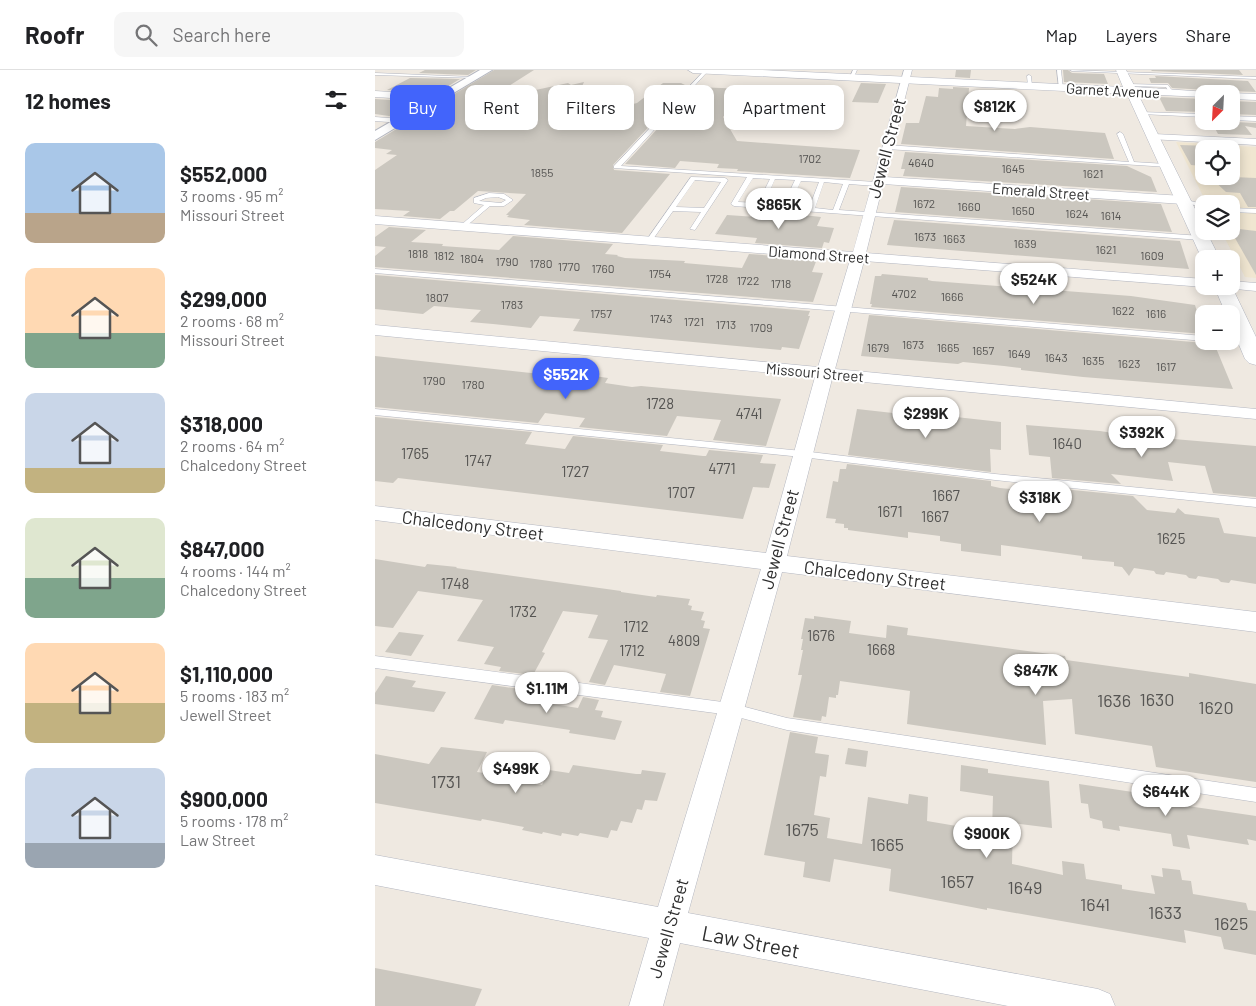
<!DOCTYPE html>
<meta charset="utf-8">
<style>
:root{--surface:#fff;--page:#f6f6f6;--text:#202124;--muted:#757577;--line:#e0e0e0;--accent:#4264fb}
body{margin:0;font-family:Barlow,sans-serif;background:var(--page);color:var(--text);height:100vh;display:flex;flex-direction:column;font-size:19px;white-space:nowrap}
*{box-sizing:border-box;margin:0}
p{font-size:16px;color:var(--muted)}
.icon{flex:none;width:28px;height:28px;fill:none;stroke:currentColor;stroke-width:2;stroke-linecap:round;stroke-linejoin:round}
.map{position:relative;flex:1;overflow:hidden}
.drawer{display:flex;flex-direction:column;background:var(--surface);width:375px}
.drawer>*{flex:none}
.hud{position:absolute;left:15px;top:15px;width:475px;height:45px;display:flex;gap:10px}
.needle{width:32px;rotate:204deg}
.fabs{position:absolute;left:820px;top:15px;display:grid;gap:10px}
.fabs a{display:grid;place-items:center;width:45px;height:45px;border-radius:10px;background:var(--surface);box-shadow:0 2px 12px #0003;font-size:25px}
.price{position:absolute;translate:-50% -42px;padding:0 11px;border-radius:18px;background:#fff;color:#222;font-size:16px;line-height:32px;filter:drop-shadow(0 1px 2px #0008)}
.price::after{content:'';position:absolute;left:50%;top:30px;width:15px;height:11px;margin-left:-8px;background:inherit;clip-path:polygon(0 0,100% 0,50% 100%)}
.price.selected{background:var(--accent);color:#fff}
ul{padding:0;list-style:none}
li{display:flex;align-items:center;gap:15px;height:125px;padding:0 25px}
li span{display:grid;place-items:center;flex:none;width:140px;height:100px;border-radius:10px;color:#555}
li>.icon{margin-inline-start:auto}
span .icon{width:60px;height:60px;fill:#fffc;stroke-width:1}
li b{font-size:21px}
h2{display:flex;justify-content:space-between;align-items:center;height:60px;padding:0 25px;font-size:21px}
.chip{padding:0 18px;border-radius:10px;background:var(--surface);box-shadow:0 2px 12px #0003;font-size:18px;line-height:45px}
.chip.selected{background:var(--accent);color:#fff}
header{display:flex;align-items:center;gap:30px;box-sizing:border-box;height:70px;padding:0 25px;background:var(--surface);border-bottom:1px solid var(--line)}
header strong{font-size:24px}
nav{display:flex;gap:28px;margin-inline-start:auto;font-size:18px}
.search{width:350px;height:45px;background:var(--page);display:flex;align-items:center;gap:12px;box-sizing:border-box;padding:0 18px;border-radius:10px;color:var(--muted);font-size:19px}
main{display:flex;flex:1;min-height:0}
.map>svg:first-child{display:block}
</style>
<header>
<strong>Roofr</strong>
<div class="search"><svg class="icon" aria-label="search" viewBox="0 0 24 24"><circle cx="10" cy="10" r="6"/><path d="M15 15l6 6"/></svg>Search here</div>
<nav><a>Map</a><a>Layers</a><a>Share</a></nav>
</header>
<main>
<section class="drawer">
<h2>12 homes<svg class="icon" aria-label="filters" viewBox="0 0 24 24"><path d="M4 7h16M4 17h16"/><circle cx="9" cy="7" r="2"/><circle cx="15" cy="17" r="2"/></svg></h2>
<ul>
<li><span style="background:linear-gradient(#a9c7e8 70%,#b9a48a 0)"><svg class="icon" aria-label="home" viewBox="0 0 24 24"><path d="M3 11l9-7 9 7M6 9v11h12V9"/></svg></span><div><b>$552,000</b><p>3 rooms · 95 m²</p><p>Missouri Street</p></div></li>
<li><span style="background:linear-gradient(#ffd9b3 65%,#7fa58c 0)"><svg class="icon" aria-label="home" viewBox="0 0 24 24"><path d="M3 11l9-7 9 7M6 9v11h12V9"/></svg></span><div><b>$299,000</b><p>2 rooms · 68 m²</p><p>Missouri Street</p></div></li>
<li><span style="background:linear-gradient(#c9d6e8 75%,#c2b280 0)"><svg class="icon" aria-label="home" viewBox="0 0 24 24"><path d="M3 11l9-7 9 7M6 9v11h12V9"/></svg></span><div><b>$318,000</b><p>2 rooms · 64 m²</p><p>Chalcedony Street</p></div></li>
<li><span style="background:linear-gradient(#dfe7d0 60%,#7fa58c 0)"><svg class="icon" aria-label="home" viewBox="0 0 24 24"><path d="M3 11l9-7 9 7M6 9v11h12V9"/></svg></span><div><b>$847,000</b><p>4 rooms · 144 m²</p><p>Chalcedony Street</p></div></li>
<li><span style="background:linear-gradient(#ffd9b3 60%,#c2b280 0)"><svg class="icon" aria-label="home" viewBox="0 0 24 24"><path d="M3 11l9-7 9 7M6 9v11h12V9"/></svg></span><div><b>$1,110,000</b><p>5 rooms · 183 m²</p><p>Jewell Street</p></div></li>
<li><span style="background:linear-gradient(#c9d6e8 75%,#9aa5b1 0)"><svg class="icon" aria-label="home" viewBox="0 0 24 24"><path d="M3 11l9-7 9 7M6 9v11h12V9"/></svg></span><div><b>$900,000</b><p>5 rooms · 178 m²</p><p>Law Street</p></div></li>
</ul>
</section>
<div class="map">
<svg width="881" height="936" viewBox="0 0 881 936">
<rect width="100%" height="100%" fill="#efe9e1"/>
<path fill="#f0e6d1" fill-rule="evenodd" d="M801 72 881 77V208L870 207 846 161H856V134H832ZM829 79H856V106H829Z"/>
<g fill="#cbc7bf">
<path d="M50 0H101L93 5 44 3Z"/>
<path d="M119 0H159L110 31 193 13 196 15 209 12 205 21 239 34 254 35 262 33 288 13H306L312 16 238 95 239 100 295 104 247 163 149 155 155 150 132 147 134 145H131L151 124 103 121 79 141H75L65 149 28 146 35 141 0 139V100L22 85 11 84 17 80 0 78V72Z"/>
<path d="M581 0H596L595 8 580 7Z"/>
<path d="M688 0H693L697 3 729 4 733 14 689 12Z"/>
<path d="M776 0H864L868 5 777 1Z"/>
<path d="M780 6 873 11 881 22 856 21 850 24H837L833 20 797 18 793 13H776L774 8H781Z"/>
<path d="M35 8 85 9 62 23 12 20Z"/>
<path d="M486 13 511 14 503 33 477 32Z"/>
<path d="M321 17 371 19 348 47 362 71 485 80 475 108 362 101 363 99 342 98 344 94 305 91 300 98 250 94Z"/>
<path d="M578 17 594 18 591 56 640 59 655 57 730 63 739 89 526 74 531 53H544L551 26 563 27 564 18 578 19Z"/>
<path d="M784 27 829 29V42L791 41Z"/>
<path d="M0 29 47 32 21 47 0 44Z"/>
<path d="M856 31 881 32V45L856 44Z"/>
<path d="M836 51 881 53V58L870 56 877 65 843 64Z"/>
<path d="M805 75 837 76 838 79H829V96L816 95Z"/>
<path d="M530 82 752 96 776 107 782 122 528 106 530 99H526Z"/>
<path d="M834 106 881 108V137H873L865 123 851 122Z"/>
<path d="M526 117 786 134 797 162 520 142Z"/>
<path d="M411 143 446 147 442 156 459 158 454 173 449 172 447 178 380 173 382 168 340 164 352 145 409 149Z"/>
<path d="M519 150 805 171 814 199 512 175Z"/>
<path d="M14 157 51 160 36 172 68 174 67 176 124 180 138 166 238 174 230 184 243 185 242 186 250 188 310 191 309 193 367 198 374 184 442 189 437 202 448 203 438 232 0 197V186L11 177 0 176V167Z"/>
<path d="M856 158 881 161V205L856 161Z"/>
<path d="M507 204 553 208V210L557 211 756 226 820 235 826 255H829V264L496 237 497 234H495L500 206H506Z"/>
<path d="M0 205 435 241 433 246H435L424 279 407 277 406 280 198 261 205 249 165 246 156 258 118 254 95 252 106 240 59 236 48 244 0 239Z"/>
<path d="M494 245 830 273 832 271 834 277 841 278 858 319 708 307 646 300V298L629 296 588 292 583 294 486 286Z"/>
<path d="M0 286 211 309 213 305 233 308 230 313 257 317 266 316 406 329 391 376 338 370 346 350 302 346 292 366 204 357 210 348 170 343 163 353 0 337Z"/>
<path d="M482 339 518 343V340L626 352V380L615 379 616 402 473 385Z"/>
<path d="M0 347 157 362 150 374 190 379 198 366 288 375 285 381 328 386H331L334 380 388 385 385 393 401 394 394 418 378 417 368 449 23 408 18 413 0 411Z"/>
<path d="M651 355 725 361 775 369V367L881 376V427L838 423 830 396 793 392 798 411 736 404 746 414 677 408 675 387 654 385Z"/>
<path d="M472 394 616 411V416L625 418 678 423V418L758 426 772 440 800 443 803 438 810 444 844 448 849 463 881 467V514L856 510 854 513 846 512 843 509 823 506 821 509 814 508 811 505 791 502 789 505 781 504 779 501 759 498 754 506 747 497 739 496V492L707 489V486L626 475V486L586 481V474L565 471V466L533 462V468L473 460V458H469V454L460 453 461 449 451 448 458 411 463 412 465 399H471Z"/>
<path d="M0 489 50 497 52 494 82 497 81 498 246 521V522L281 527 282 525 315 529 313 535 317 536 316 540 329 542 326 550 330 551 328 558 335 559 315 626 285 622 291 604 239 595 230 615 214 612 233 570 213 568 223 545 188 541 167 582 170 583 158 605 124 601 126 597 109 594 119 577 82 571 108 530 43 521 18 558 0 556Z"/>
<path d="M439 546 476 551 474 563 511 568 512 555 533 558 532 565 690 586 691 590 814 607V603L881 614V712L781 697 777 676 700 664 697 629 668 631 671 675 532 654 535 621 465 611 463 625H461V628L454 627 451 647 447 646 446 651 418 647 427 605H423L428 580H426L428 569H426L430 548 439 549Z"/>
<path d="M24 562 49 565 36 586 10 582Z"/>
<path d="M11 606 41 611 37 617 71 622 59 642 0 634V623Z"/>
<path d="M117 615 151 620 146 629 203 638 208 627 224 630 220 640 228 641 226 647 247 651 240 670 194 663 195 660 130 650 128 654 99 649Z"/>
<path d="M415 662 443 667 440 683 454 685 451 707 445 706 439 745 455 748 452 768 487 774 493 727 533 734 534 724 553 727 552 751 617 762 618 726 585 721 586 695 613 699V703L674 711 677 758 638 753 637 794 688 805 687 791 709 794 711 809 747 815V819L780 824 776 805 788 807 787 798 805 800 807 810 816 811 818 824 871 833 873 840 881 841V885L849 879 846 867 809 860 811 873 612 838V840L514 821 516 799 459 789 455 812 428 807 430 792 389 785Z"/>
<path d="M66 677 112 682 102 702 123 705 122 708 167 715 174 700 194 703 198 695 261 704H266L267 700 291 703 282 731 270 730 267 740 262 739 257 753 246 751 242 761 236 760 233 768 205 763 203 766 187 763 186 766 168 762 167 764 147 760 149 757 107 749 106 751 0 733V684L54 694Z"/>
<path d="M473 678 493 681 491 697 470 694Z"/>
<path d="M704 714 798 728 799 734 881 746V771L872 769 874 775 812 765 815 779 798 776 796 764 744 756 745 761 728 758 727 751 715 748 713 734 706 733Z"/>
<path d="M0 898 42 906 107 919 100 936H0Z"/>
</g>
<g fill="none" stroke-linecap="round" stroke-linejoin="round">
<g stroke="#b4b7c1" stroke-width="1">
<g id="service">
<path d="M330 0 333 1 246 96 501 112 504 114 501 116 474 114 464 140 826 166 829 168 826 170 359 136 356 134 372 107 239 98V96ZM378 108 395 109 383 133 363 132ZM400 109 420 110 408 135 389 134ZM426 111 444 112 434 138 414 136ZM449 112 468 114 458 140 440 138Z"/>
<path d="M478 0H482L478 9H474Z"/>
<path d="M682 0H686L688 19 684 18Z"/>
<path d="M695 0 881 7V9L697 1Z"/>
<path d="M0 3 98 7 100 8 0 5Z"/>
<path d="M654 5 656 6 657 16 655 17 653 16 652 6Z"/>
<path d="M753 14 793 15 799 23 795 24 791 17 751 16Z"/>
<path d="M764 42 829 44V47L766 44Z"/>
<path d="M856 46 881 47V51L856 50Z"/>
<path d="M0 47 27 49 30 51 27 53 0 51Z"/>
<path d="M745 62 748 64 759 92 791 94 793 97 512 79 509 77 512 75 754 92 742 64Z"/>
<path d="M316 107 350 108 353 110 320 160 315 159 326 142 298 141 276 172H272L271 171ZM320 110 346 112 329 138 301 137Z"/>
<path d="M114 123 129 124 138 130 129 136H115L89 158H85V156L109 135 99 133V128ZM123 127 131 130 126 133 104 131 111 128Z"/>
<path d="M806 129 829 134V138L806 131Z"/>
<path d="M856 138 881 139V143L856 142Z"/>
<path d="M0 199 829 266 830 271 0 203Z"/>
<path d="M856 269 881 270V276L853 273 852 271H856Z"/>
<path d="M0 339 427 381 620 404 881 429V437L620 410 427 387 0 345Z"/>
<path d="M0 586 355 633 412 648 881 718V732L412 660 355 645 0 598Z"/>
</g>
</g>
<g stroke="#b4b7c1" stroke-width="1">
<g id="minor">
<path d="M529 0H537L510 107 808 126 814 130 808 134 508 114 491 183 829 209V216H833L829 217 489 191 460 299 881 339V349L457 309 412 486 881 542V562L407 502 313 843 723 919 735 924 740 936H633L305 873 288 936H254L274 868 0 815V785L283 837 386 499 0 450V436L391 483 440 307 0 265V255L443 297 475 190 0 154V146L478 182Z"/>
<path d="M0 21 65 25 70 28 65 31 0 27Z"/>
<path d="M779 64 881 69V75L775 69V65Z"/>
<path d="M856 211 881 213V221L851 218 850 216H856Z"/>
</g>
</g>
<g stroke="#b4b7c1" stroke-width="2">
<path id="tertiary" d="M105 0H117L0 70V61Z"/>
</g>
<g stroke="#b4b7c1" stroke-width="1">
<g id="secondary">
<path d="M313 0H387L748 17 741 0H751L760 17 833 22 835 24H829V27L763 24 829 157V161H831L845 189H829V191L827 189 752 24 318 3Z"/>
<path d="M856 23 881 24V30L856 29V24H852Z"/>
<path d="M856 215 881 267V295L874 293 870 289 856 256V244H851L839 216H856Z"/>
</g>
</g>
<use href="#service" fill="#fff" fill-rule="evenodd"/>
<use href="#minor" fill="#fff" fill-rule="evenodd"/>
<use href="#tertiary" fill="#fff" fill-rule="evenodd"/>
<use href="#secondary" fill="#fff" fill-rule="evenodd"/>
</g>
<g text-anchor="middle" dominant-baseline="central" stroke-width="4" stroke-linejoin="round" paint-order="stroke">
<g font-size="12" fill="#555452">
<text x="435" y="88">1702</text>
<text x="546" y="92">4640</text>
<text x="638" y="98">1645</text>
<text x="167" y="102">1855</text>
<text x="718" y="103">1621</text>
<text x="549" y="133">1672</text>
<text x="594" y="136">1660</text>
<text x="648" y="140">1650</text>
<text x="702" y="143">1624</text>
<text x="736" y="145">1614</text>
<text x="550" y="166">1673</text>
<text x="579" y="168">1663</text>
<text x="650" y="173">1639</text>
<text x="731" y="179">1621</text>
<text x="43" y="183">1818</text>
<text x="69" y="185">1812</text>
<text x="777" y="185">1609</text>
<text x="97" y="188">1804</text>
<text x="132" y="191">1790</text>
<text x="166" y="193">1780</text>
<text x="194" y="196">1770</text>
<text x="228" y="198">1760</text>
<text x="285" y="203">1754</text>
<text x="342" y="208">1728</text>
<text x="373" y="210">1722</text>
<text x="406" y="213">1718</text>
<text x="529" y="223">4702</text>
<text x="577" y="226">1666</text>
<text x="62" y="227">1807</text>
<text x="137" y="234">1783</text>
<text x="748" y="240">1622</text>
<text x="226" y="243">1757</text>
<text x="781" y="243">1616</text>
<text x="286" y="248">1743</text>
<text x="319" y="251">1721</text>
<text x="351" y="254">1713</text>
<text x="386" y="257">1709</text>
<text x="538" y="274">1673</text>
<text x="503" y="277">1679</text>
<text x="573" y="277">1665</text>
<text x="608" y="280">1657</text>
<text x="644" y="283">1649</text>
<text x="681" y="287">1643</text>
<text x="718" y="290">1635</text>
<text x="754" y="293">1623</text>
<text x="791" y="296">1617</text>
<text x="59" y="310">1790</text>
<text x="98" y="314">1780</text>
</g>
<g font-size="15" fill="#2e2e2e" stroke="#fff">
<text transform="translate(738 20) rotate(3)">Garnet Avenue</text>
<text transform="translate(666 121) rotate(4)">Emerald Street</text>
<text transform="translate(444 184) rotate(4)">Diamond Street</text>
<text transform="translate(440 302) rotate(5)">Missouri Street</text>
</g>
<g font-size="15" fill="#555452">
<text x="285" y="333">1728</text>
<text x="374" y="343">4741</text>
<text x="692" y="373">1640</text>
<text x="40" y="383">1765</text>
<text x="103" y="390">1747</text>
<text x="347" y="398">4771</text>
<text x="200" y="401">1727</text>
<text x="306" y="422">1707</text>
<text x="571" y="425">1667</text>
<text x="515" y="441">1671</text>
<text x="560" y="446">1667</text>
<text x="796" y="468">1625</text>
<text x="80" y="513">1748</text>
<text x="148" y="541">1732</text>
<text x="261" y="556">1712</text>
<text x="446" y="565">1676</text>
<text x="309" y="570">4809</text>
<text x="506" y="579">1668</text>
<text x="257" y="580">1712</text>
</g>
<g font-size="18" fill="#2e2e2e" stroke="#fff">
<text transform="translate(511 78) rotate(-75)">Jewell Street</text>
<text transform="translate(98 455) rotate(7)">Chalcedony Street</text>
<text transform="translate(404 469) rotate(-75)">Jewell Street</text>
<text transform="translate(500 505) rotate(7)">Chalcedony Street</text>
<text transform="translate(293 858) rotate(-74)">Jewell Street</text>
</g>
<g font-size="18" fill="#555452">
<text x="782" y="629">1630</text>
<text x="739" y="630">1636</text>
<text x="841" y="637">1620</text>
<text x="71" y="711">1731</text>
<text x="427" y="759">1675</text>
<text x="512" y="774">1665</text>
<text x="582" y="811">1657</text>
<text x="650" y="817">1649</text>
<text x="720" y="834">1641</text>
<text x="790" y="842">1633</text>
<text x="856" y="853">1625</text>
</g>
<g font-size="21" fill="#2e2e2e" stroke="#fff">
<text transform="translate(376 871) rotate(11)">Law Street</text>
</g>
</g>
</svg>
<div class="fabs">
<a><svg class="needle" viewBox="-14 -14 28 28"><path d="M0-13l5 13h-10z" fill="#e53935"/><path d="M0 13l5-13h-10z" fill="#757577"/></svg></a>
<a><svg class="icon" aria-label="locate" viewBox="0 0 24 24"><circle cx="12" cy="12" r="6"/><path d="M12 2v4M12 18v4M2 12h4M18 12h4"/></svg></a>
<a><svg class="icon" aria-label="layers" viewBox="0 0 24 24"><path d="M12 4l9 5-9 5-9-5zM3 14l9 5 9-5"/></svg></a>
<a>+</a>
<a>−</a>
</div>
<b class="price" style="left:620px;top:62px">$812K</b>
<b class="price" style="left:404px;top:160px">$865K</b>
<b class="price" style="left:659px;top:235px">$524K</b>
<b class="price selected" style="left:191px;top:330px">$552K</b>
<b class="price" style="left:551px;top:369px">$299K</b>
<b class="price" style="left:767px;top:388px">$392K</b>
<b class="price" style="left:665px;top:453px">$318K</b>
<b class="price" style="left:661px;top:626px">$847K</b>
<b class="price" style="left:172px;top:644px">$1.11M</b>
<b class="price" style="left:141px;top:724px">$499K</b>
<b class="price" style="left:791px;top:747px">$644K</b>
<b class="price" style="left:612px;top:789px">$900K</b>
<div class="hud">
<a class="chip selected">Buy</a>
<a class="chip">Rent</a>
<a class="chip">Filters</a>
<a class="chip">New</a>
<a class="chip">Apartment</a>
</div>
</div>
</main>
